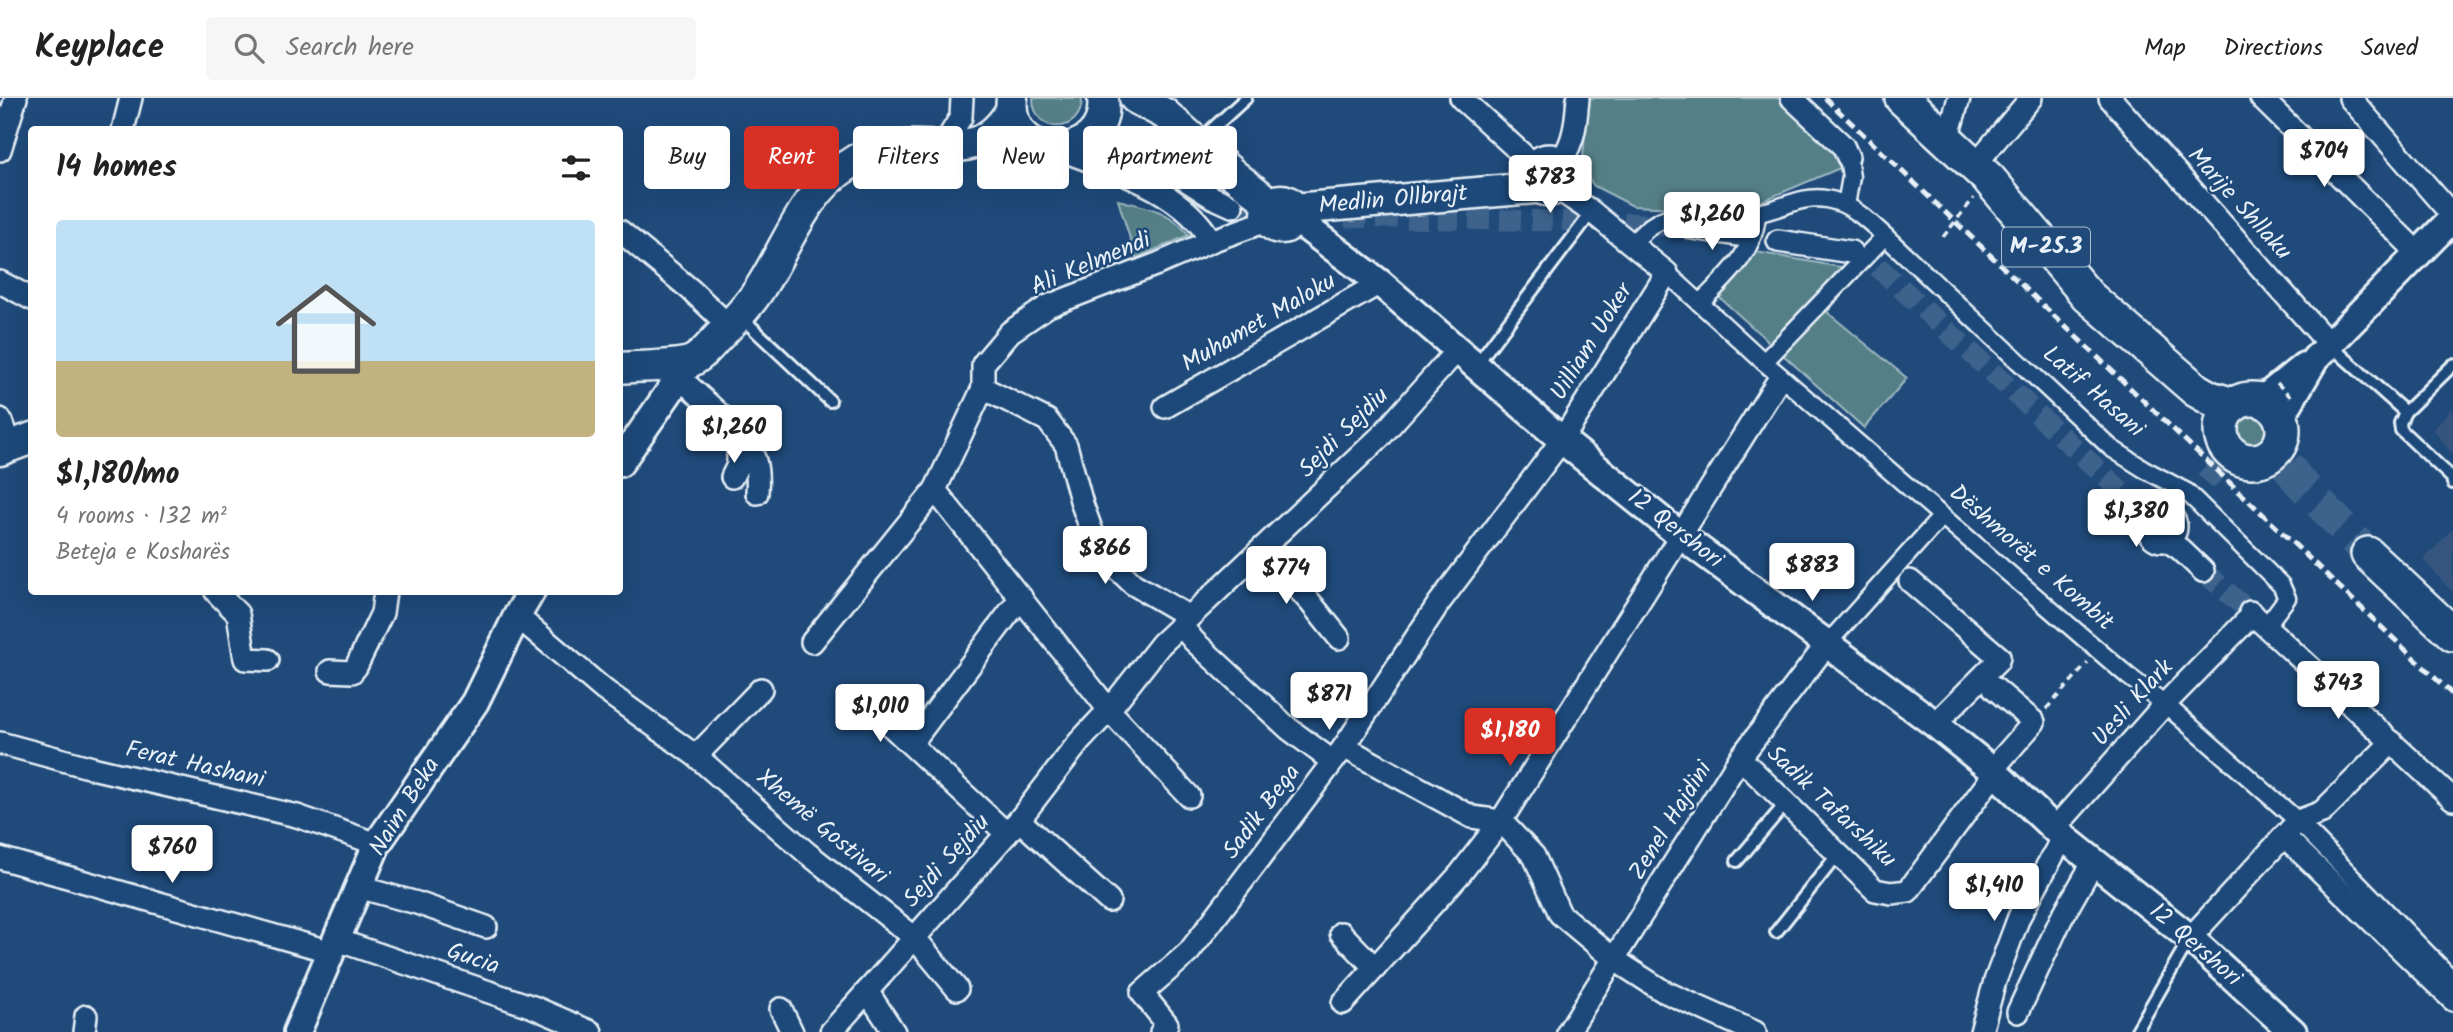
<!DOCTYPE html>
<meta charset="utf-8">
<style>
:root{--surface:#fff;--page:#f6f6f6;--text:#222;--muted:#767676;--line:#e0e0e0;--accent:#d93025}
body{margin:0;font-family:Kalam,sans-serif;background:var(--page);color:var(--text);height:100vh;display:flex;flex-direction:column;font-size:26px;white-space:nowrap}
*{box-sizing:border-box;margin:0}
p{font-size:23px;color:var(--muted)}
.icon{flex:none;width:38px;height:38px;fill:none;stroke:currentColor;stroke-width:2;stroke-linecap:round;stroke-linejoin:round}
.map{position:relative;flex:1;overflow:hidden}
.sheet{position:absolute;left:28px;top:28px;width:595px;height:469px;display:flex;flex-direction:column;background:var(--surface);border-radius:7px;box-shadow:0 7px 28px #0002}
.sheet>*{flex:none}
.banner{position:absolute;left:644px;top:28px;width:665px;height:63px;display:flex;gap:14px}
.price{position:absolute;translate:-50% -60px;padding:0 16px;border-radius:7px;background:#fff;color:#222;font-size:23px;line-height:46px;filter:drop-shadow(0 2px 4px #0008)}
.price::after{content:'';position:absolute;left:50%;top:42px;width:21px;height:16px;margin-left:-10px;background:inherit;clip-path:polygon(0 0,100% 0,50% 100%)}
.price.current{background:var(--accent);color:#fff}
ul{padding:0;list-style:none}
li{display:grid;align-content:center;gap:14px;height:371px;padding:0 28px}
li+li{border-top:2px solid var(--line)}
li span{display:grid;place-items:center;height:217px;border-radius:7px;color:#555}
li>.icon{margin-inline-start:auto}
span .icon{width:126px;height:126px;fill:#fffc;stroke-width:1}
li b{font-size:30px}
h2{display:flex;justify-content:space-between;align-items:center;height:84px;padding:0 28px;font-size:30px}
.pill{padding:0 24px;border-radius:7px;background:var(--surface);box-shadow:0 7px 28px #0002;font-size:24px;line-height:63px}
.pill.current{background:var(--accent);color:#fff}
header{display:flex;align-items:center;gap:42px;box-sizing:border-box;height:98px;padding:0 35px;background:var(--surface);border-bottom:2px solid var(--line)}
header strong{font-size:33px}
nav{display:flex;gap:38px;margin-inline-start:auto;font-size:24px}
.search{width:490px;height:63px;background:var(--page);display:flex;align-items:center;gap:18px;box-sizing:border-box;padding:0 24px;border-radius:7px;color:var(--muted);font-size:26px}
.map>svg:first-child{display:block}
</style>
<header>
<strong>Keyplace</strong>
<div class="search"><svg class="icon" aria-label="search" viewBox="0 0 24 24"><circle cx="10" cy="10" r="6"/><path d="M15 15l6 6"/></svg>Search here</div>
<nav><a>Map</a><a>Directions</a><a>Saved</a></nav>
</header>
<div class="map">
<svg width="2453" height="934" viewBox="0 0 2453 934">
<rect width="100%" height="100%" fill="#1f4a7a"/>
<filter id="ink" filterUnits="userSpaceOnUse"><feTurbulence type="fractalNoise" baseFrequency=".0143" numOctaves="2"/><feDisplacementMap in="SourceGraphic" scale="14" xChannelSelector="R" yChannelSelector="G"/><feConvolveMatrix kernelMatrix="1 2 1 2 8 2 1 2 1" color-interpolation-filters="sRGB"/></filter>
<g filter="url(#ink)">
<g fill="#35557f">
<path d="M2453 309V357L2433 331Z"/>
<path d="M2453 430V495L2423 462Z"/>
</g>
<g fill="#547f87" stroke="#9eb8c0" stroke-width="2">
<path d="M1033 0H1082C1083 37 1033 38 1033 0Z"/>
<path d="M1588 0H1778L1842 58 1840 70 1743 111 1719 112 1633 108 1594 88 1582 72Z"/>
<path d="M1118 102C1149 110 1168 111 1189 137L1136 160Z"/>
<path d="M1756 154 1846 170 1857 180 1827 214 1907 280 1864 330 1719 199Z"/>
<circle cx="2251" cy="332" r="16"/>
</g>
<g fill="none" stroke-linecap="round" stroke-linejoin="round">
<g stroke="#3d638d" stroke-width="21" stroke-dasharray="21 10" stroke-linecap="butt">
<path d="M1232 108 1282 115"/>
<path d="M1345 119 1614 124 1692 130"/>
<path d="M1851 154 1862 157 1876 167 2137 408"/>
<path d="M2185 407 2221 366 2228 351"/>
<path d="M2203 473 2250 514"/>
</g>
<path stroke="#3d638d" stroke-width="33" stroke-dasharray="33 17" stroke-linecap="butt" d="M2287 367 2298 382 2368 456"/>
<g stroke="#e8f1f8" stroke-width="16">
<g id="service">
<path d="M1199 43 1246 0"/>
<path d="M741 219 830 303"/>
<path d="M2329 246 2405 314"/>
<path d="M1476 267 1592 114"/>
<path d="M2453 267 2405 314 2400 325 2401 332 2452 380 2453 385"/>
<path d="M1737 763 1786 705"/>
<path d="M1776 834 1838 756"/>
<path d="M2136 934 2190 840"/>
</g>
</g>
<g stroke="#e8f1f8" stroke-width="21">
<g id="pedestrian">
<path d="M1846 107 1851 79 1848 59"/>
<path d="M1633 146C1667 99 1712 124 1758 115 1782 111 1801 97 1826 101 1851 105 1867 122 1885 138L2111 350 2144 371 2187 394 2281 487 2287 500 2272 520"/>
<path d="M1667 175 1764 264 1942 418 2128 578 2165 606 2298 723 2453 882"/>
<path d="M1700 205C1726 179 1755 155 1757 115"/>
<path d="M1764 264 1885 138"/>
<path d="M1827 546 1942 418"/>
</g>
</g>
<g stroke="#e8f1f8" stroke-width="26">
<g id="minor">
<path d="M1461 0 1533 66"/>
<path d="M1792 0 1843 48 1848 59"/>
<path d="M2110 0 2329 246"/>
<path d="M2261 0 2419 156"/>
<path d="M2350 0 2453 118"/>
<path d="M123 32 131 0"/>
<path d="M1947 41 1959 0"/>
<path d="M1078 47C1099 43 1119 42 1138 51L1212 99 1232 108"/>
<path d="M942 50 961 19 962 0"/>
<path d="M0 52 16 0"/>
<path d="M1061 52C1113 72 1182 91 1211 143"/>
<circle cx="1549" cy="77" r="20"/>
<path d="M1562 61C1575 42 1576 23 1578 0"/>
<path d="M1975 67 2031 0"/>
<path d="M1692 130 1739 137"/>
<path d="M620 133 691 192 729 228"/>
<path d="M1778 143 1851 154"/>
<path d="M0 184 32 201"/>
<path d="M680 280 738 333V367L732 379"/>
<path d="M983 290 1047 322 1066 347 1082 406 1099 453 1133 486 1188 518"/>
<path d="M1165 309 1380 185"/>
<path d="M0 321 10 348"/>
<path d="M738 333C755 357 759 365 757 395"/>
<path d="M935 392 1109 612 1189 698"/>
<circle cx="2162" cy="429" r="14"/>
<path d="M2166 442 2180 451 2203 473"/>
<path d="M1263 451 1310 504 1339 540"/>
<path d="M1910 483 1999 559 1998 563 1935 626"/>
<path d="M216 494 238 516 245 561 268 562"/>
<path d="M2250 514 2453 701"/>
<path d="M517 518 604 592 696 658 807 755 914 839 957 891"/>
<path d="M1180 526 1194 543 1289 631 1332 663"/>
<path d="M812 544 935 392 983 290V266L1010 234 1048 208 1160 165 1211 143 1269 122"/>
<path d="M330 573 352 574 356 569 382 515 385 494"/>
<path d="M877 615 1007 736"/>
<path d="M0 645 96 671 297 718 377 746"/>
<path d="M911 646 1021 499"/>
<path d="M1344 649 1472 719 1501 723 1534 758 1560 816 1615 862 1663 893 1755 934"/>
<path d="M696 658 761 591"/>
<path d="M1740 660 1875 792 1891 795 1908 793 1995 675"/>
<path d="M1992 672 2034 624 1994 590"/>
<path d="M1019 722 1109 803"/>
<path d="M2054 731 2165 606 2253 516"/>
<path d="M2284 738 2453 902"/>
<path d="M0 760 332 854"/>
<path d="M358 789 417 805 486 829"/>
<path d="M1341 835 1375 870"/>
<path d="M2190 840 2298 723 2322 714 2392 644"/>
<path d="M337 842 533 909 591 934"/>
<path d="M867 893 894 934"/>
<path d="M1343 905 1460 776 1501 723 1776 286"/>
<path d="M781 911 792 934"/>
<path d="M2018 914 2061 821 2094 763"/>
<path d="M84 934 86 918"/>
<path d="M831 934 1019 722 1079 644 1109 612 1161 546 1381 338 1458 251"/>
<path d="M1161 934 1167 926 1142 895 1189 854 1344 649 1439 505 1562 342 1667 175 1592 114 1561 93"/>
<path d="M1568 934 1740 660 1827 546"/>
<path d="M1981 934 1995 883 2019 819 2063 739"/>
</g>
</g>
<g stroke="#e8f1f8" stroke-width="32">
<g id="tertiary">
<path d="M1294 120 1380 185 1562 342 1680 437 1935 626 1992 672 2063 739 2190 840 2293 934"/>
<path d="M2262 302 2304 268"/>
<path d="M2281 319 2315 261 2453 120"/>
<path d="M620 365 690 264"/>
<path d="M297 934 377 746 475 604 517 518 531 494"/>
</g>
</g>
<g stroke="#e8f1f8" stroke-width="35">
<g id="secondary">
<path d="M1012 0C1004 68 1111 67 1103 0"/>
<path d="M1135 0 1165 16 1234 77 1271 106"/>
<circle cx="1281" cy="116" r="14"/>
<path d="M1294 111 1534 90"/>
<path d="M620 270C639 268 671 269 689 264 699 261 710 248 717 240 733 224 750 207 762 187 788 146 805 94 848 67 858 60 870 54 882 51 933 39 978 69 1011 12"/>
<path d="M0 352 32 340"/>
</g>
</g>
<g stroke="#e8f1f8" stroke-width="38">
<g id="primary">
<path d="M1902 0 1989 81 2088 198 2196 292 2210 300 2234 307"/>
<circle cx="2252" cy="332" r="31"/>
<path d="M2368 456 2453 536"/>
</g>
</g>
<g stroke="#e8f1f8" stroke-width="3.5" stroke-dasharray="7 5" stroke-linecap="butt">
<path d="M1943 139 1974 100"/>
<path d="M2295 344 2296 333"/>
<path d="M2046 611 2088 565"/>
</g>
<use href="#service" stroke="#1f4a7a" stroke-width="10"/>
<use href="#pedestrian" stroke="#1f4a7a" stroke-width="16"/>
<use href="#minor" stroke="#1f4a7a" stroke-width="21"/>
<use href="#tertiary" stroke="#1f4a7a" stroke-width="26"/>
<use href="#secondary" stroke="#1f4a7a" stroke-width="30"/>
<use href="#primary" stroke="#1f4a7a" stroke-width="33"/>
<path stroke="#e8f1f8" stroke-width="5" stroke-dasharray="10 5" stroke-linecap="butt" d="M1825 0 2453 597"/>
<path stroke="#e8f1f8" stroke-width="3.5" stroke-dasharray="7 5" stroke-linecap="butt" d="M2277 285 2294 302"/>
</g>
</g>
<g text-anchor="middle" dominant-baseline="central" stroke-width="5" stroke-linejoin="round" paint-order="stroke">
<rect fill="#1f4a7a" stroke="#acbfd2" stroke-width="2" x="2002" y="129.5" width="88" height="39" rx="5"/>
<g font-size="23" font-weight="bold" fill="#e8f1f8">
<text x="2046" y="149">M-25.3</text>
</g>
<g font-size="24" fill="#e8f1f8" stroke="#1f4a7a">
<text transform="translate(1393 102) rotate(-5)">Medlin Ollbrajt</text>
<text transform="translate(2239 106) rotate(48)">Marije Shllaku</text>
<text transform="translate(1091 166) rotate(-23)">Ali Kelmendi</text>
<text transform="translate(1259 225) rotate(-30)">Muhamet Maloku</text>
<text transform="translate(1592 244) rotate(-58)">Uilliam Uoker</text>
<text transform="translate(2093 294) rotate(41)">Latif Hasani</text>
<text transform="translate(1344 335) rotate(-45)">Sejdi Sejdiu</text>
<text transform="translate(1675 431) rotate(38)">12 Qershori</text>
<text transform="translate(2031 460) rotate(41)">Dëshmorët e Kombit</text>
<text transform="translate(2133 605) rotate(-48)">Uesli Klark</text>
<text transform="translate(195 667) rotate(13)">Ferat Hashani</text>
<text transform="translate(405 709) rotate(-58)">Naim Beka</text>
<text transform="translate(1831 709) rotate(43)">Sadik Tafarshiku</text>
<text transform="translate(1262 714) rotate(-53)">Sadik Bega</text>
<text transform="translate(1671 723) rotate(-58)">Zenel Hajdini</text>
<text transform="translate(822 729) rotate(40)">Xhemë Gostivari</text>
<text transform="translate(947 763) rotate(-48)">Sejdi Sejdiu</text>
<text transform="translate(2195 847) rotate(41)">12 Qershori</text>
<text transform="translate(473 861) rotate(19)">Gucia</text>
</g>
</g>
</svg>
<b class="price" style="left:2324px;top:91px">$704</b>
<b class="price" style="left:1550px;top:117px">$783</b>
<b class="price" style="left:1712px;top:154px">$1,260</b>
<b class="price" style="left:734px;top:367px">$1,260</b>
<b class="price" style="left:2136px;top:451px">$1,380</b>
<b class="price" style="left:1105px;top:488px">$866</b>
<b class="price" style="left:1812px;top:505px">$883</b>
<b class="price" style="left:1286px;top:508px">$774</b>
<b class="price" style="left:2338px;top:623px">$743</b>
<b class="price" style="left:1329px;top:634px">$871</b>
<b class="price" style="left:880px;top:646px">$1,010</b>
<b class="price current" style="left:1510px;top:670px">$1,180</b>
<b class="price" style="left:172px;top:787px">$760</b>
<b class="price" style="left:1994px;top:825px">$1,410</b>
<div class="banner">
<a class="pill">Buy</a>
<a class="pill current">Rent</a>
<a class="pill">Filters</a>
<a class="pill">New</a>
<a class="pill">Apartment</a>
</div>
<section class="sheet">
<h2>14 homes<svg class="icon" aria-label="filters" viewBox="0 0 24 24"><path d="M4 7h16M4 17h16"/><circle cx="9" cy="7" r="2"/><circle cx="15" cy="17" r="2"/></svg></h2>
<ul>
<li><span style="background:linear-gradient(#bfe0f5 65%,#c2b280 0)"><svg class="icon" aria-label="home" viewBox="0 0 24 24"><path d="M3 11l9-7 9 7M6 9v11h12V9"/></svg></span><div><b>$1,180/mo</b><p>4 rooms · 132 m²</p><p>Beteja e Kosharës</p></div></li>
</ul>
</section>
</div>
